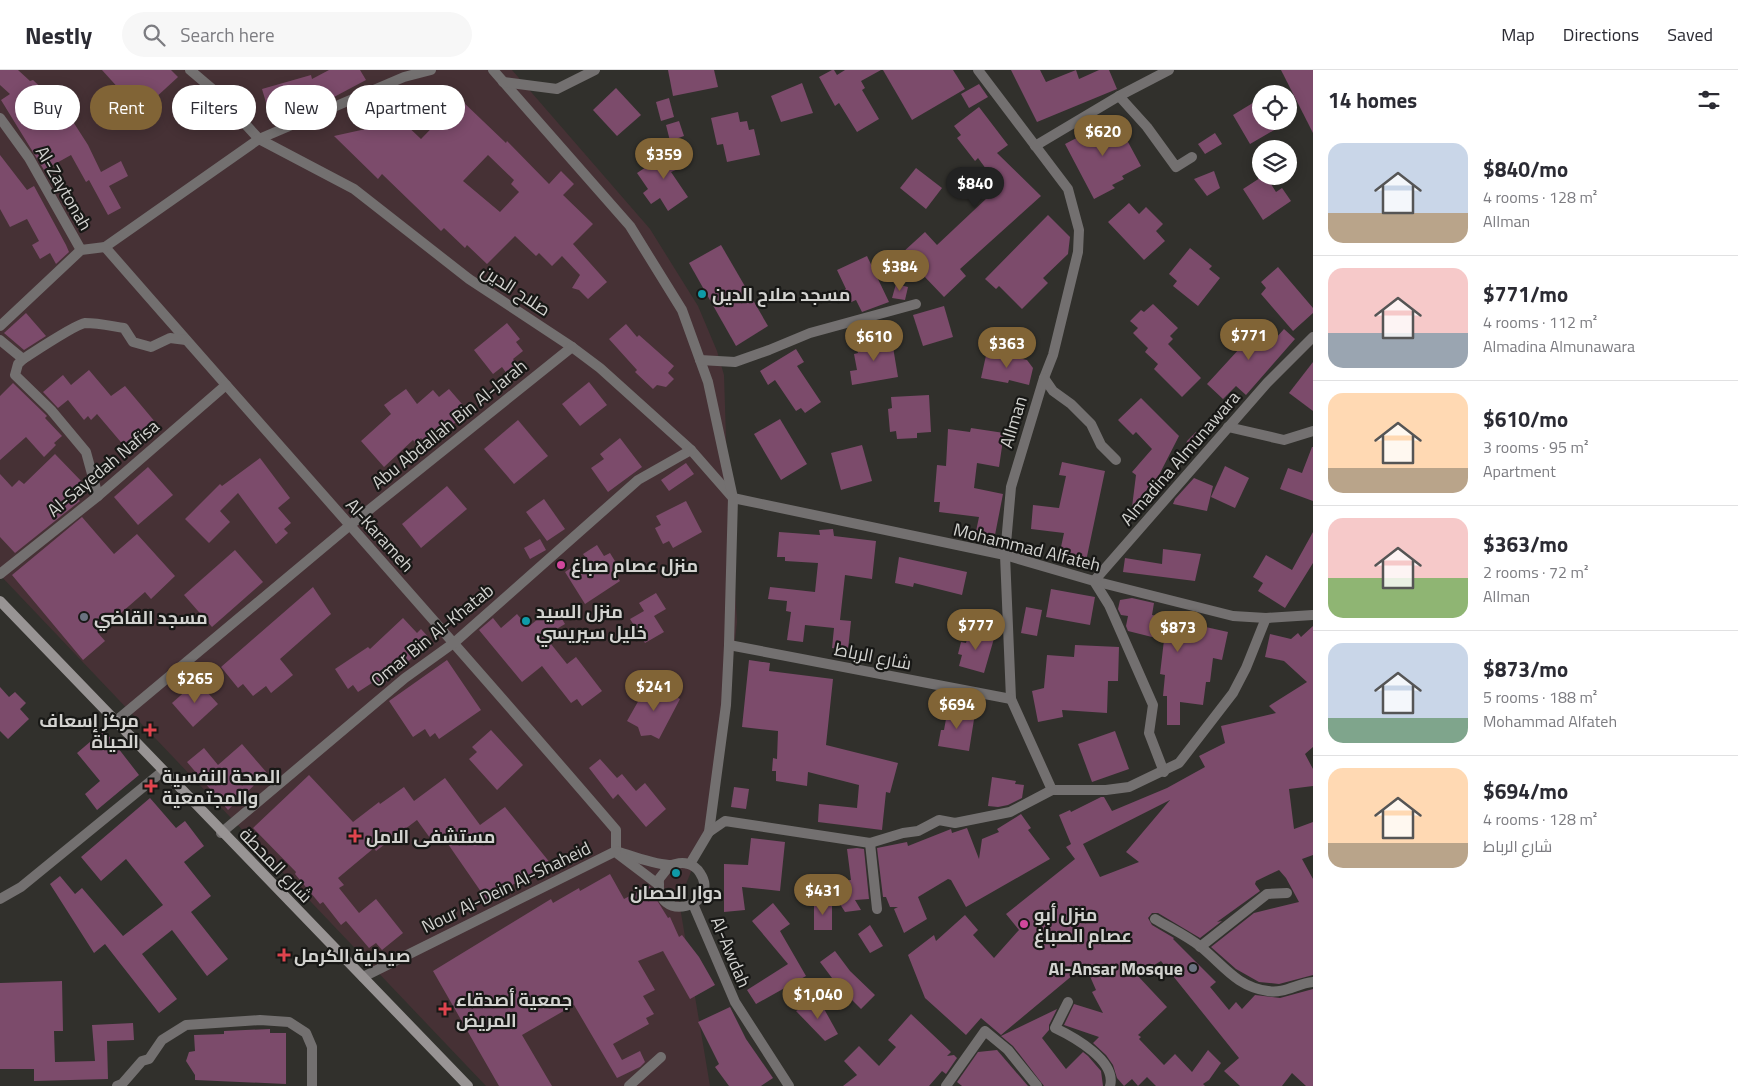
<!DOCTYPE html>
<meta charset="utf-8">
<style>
:root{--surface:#fff;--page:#f7f7f7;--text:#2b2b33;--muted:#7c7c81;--line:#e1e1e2;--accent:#816436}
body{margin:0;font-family:"Titillium Web",Cairo,sans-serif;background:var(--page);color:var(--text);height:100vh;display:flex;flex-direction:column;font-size:19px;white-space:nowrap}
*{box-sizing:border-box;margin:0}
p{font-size:16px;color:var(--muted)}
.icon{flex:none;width:28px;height:28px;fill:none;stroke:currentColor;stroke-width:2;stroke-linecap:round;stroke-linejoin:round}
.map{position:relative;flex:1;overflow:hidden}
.panel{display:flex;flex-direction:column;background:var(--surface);width:425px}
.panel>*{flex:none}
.guide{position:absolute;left:15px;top:15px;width:475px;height:45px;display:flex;gap:10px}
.buttons{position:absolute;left:1252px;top:15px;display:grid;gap:10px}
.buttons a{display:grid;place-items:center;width:45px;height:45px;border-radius:50%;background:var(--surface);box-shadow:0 2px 12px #0003;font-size:25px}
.price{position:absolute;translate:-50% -42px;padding:0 11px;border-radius:18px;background:var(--accent);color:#fff;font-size:16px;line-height:32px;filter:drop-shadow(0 1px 2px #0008)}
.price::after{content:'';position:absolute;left:50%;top:30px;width:15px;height:11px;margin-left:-8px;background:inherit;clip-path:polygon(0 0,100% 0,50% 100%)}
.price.on{background:#222;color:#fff}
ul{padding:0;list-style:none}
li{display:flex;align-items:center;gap:15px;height:125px;padding:0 15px}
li+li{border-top:1px solid var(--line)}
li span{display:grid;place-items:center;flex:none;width:140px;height:100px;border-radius:15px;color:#555}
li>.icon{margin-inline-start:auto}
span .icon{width:60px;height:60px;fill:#fffc;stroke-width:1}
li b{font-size:21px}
h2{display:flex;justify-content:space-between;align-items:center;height:60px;padding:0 15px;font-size:21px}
.chip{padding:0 18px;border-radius:22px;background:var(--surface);box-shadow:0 2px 12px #0003;font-size:18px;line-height:45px}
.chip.on{background:var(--accent);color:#fff}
header{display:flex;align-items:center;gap:30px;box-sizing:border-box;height:70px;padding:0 25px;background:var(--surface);border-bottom:1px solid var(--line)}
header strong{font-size:24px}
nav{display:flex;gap:28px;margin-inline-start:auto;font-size:18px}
.search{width:350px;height:45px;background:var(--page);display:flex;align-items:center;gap:12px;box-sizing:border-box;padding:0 18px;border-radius:28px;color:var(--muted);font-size:19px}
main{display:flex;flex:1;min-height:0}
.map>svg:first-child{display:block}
</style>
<header>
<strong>Nestly</strong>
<div class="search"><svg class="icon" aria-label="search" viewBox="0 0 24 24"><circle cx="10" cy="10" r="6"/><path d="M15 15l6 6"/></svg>Search here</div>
<nav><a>Map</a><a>Directions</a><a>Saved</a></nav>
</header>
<main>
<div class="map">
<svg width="1313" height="1016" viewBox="0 0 1313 1016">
<rect width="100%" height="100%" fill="#31302c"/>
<path fill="#463135" d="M0 0H512L650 159 698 236 717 281 724 305 727 399 737 552 715 743 679 831 710 1016H486L0 505Z"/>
<g fill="#7c4b6b" fill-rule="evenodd">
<path d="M0 0H18L30 11 33 10 50 26 56 25 88 75 101 102 121 91 128 106 109 116 121 138 108 145 89 110 86 112 71 85 44 100 1 30 10 24 0 15Z"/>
<path d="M102 0H171L178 7 140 42Z"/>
<path d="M329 0H360L366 10 334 27 331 24 275 40 273 35 267 36 262 19 311 5 312 9Z"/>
<path d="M668 0H714L718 17 673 26Z"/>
<path d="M832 0H834L837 5 845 0H881L861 11 865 18 862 20 879 49 857 62 839 33 835 36 819 7Z"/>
<path d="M883 0H953L965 19 912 50Z"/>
<path d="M1011 0H1040L1046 12 1076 0 1079 9 1099 0H1109L1117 19 1037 52Z"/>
<path d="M1281 0H1313V63Z"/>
<path d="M802 13 813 43 781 52 771 26Z"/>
<path d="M979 14 988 27 969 38 961 24Z"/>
<path d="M616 18 641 45 617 66 593 40Z"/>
<path d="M669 28 674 47 661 51 656 32Z"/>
<path d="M1261 28V51H1290L1250 74 1233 45Z"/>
<path d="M460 29 506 73 507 71 549 114 561 101 574 114 563 125 593 154 573 174 607 212 588 229 579 220 572 218 580 205 562 186 552 196 539 183 536 186 515 166 487 194 467 175 465 178 444 158 441 161 382 104 378 109 334 66 402 51 421 69ZM488 85 514 110 511 114 519 122 500 142 463 111Z"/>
<path d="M979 37 1008 75 997 83 1041 126 960 199 966 206 944 227 902 183 925 162 937 175 988 127 986 125 997 114 978 88 975 91 957 68 961 65 954 56Z"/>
<path d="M738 42 740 52 747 51 749 60 754 59 760 85 727 92 723 74 717 75 711 48Z"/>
<path d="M1115 48 1141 96 1122 106 1124 109 1112 115 1115 118 1094 129 1065 74Z"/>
<path d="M679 51 684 66 670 71 666 55Z"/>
<path d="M1215 63 1222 74 1205 84 1198 74Z"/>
<path d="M675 78 684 86 686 94 683 97 671 102 688 127 668 141 660 128 651 134 643 123 648 119 637 103Z"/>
<path d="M0 85 27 120 34 116 66 175 69 182 56 194 50 183 40 189 32 175 39 171 27 149 10 157 0 139Z"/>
<path d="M916 98 942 118 926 139 900 118Z"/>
<path d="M1214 101 1220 118 1207 126 1194 109Z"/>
<path d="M1263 106H1266L1276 122 1282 118 1291 131 1263 150 1243 119Z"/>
<path d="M1129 133 1139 144 1146 137 1163 154 1156 161 1165 171 1144 190 1108 152Z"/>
<path d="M1048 145 1070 167 1068 184 1043 208 1048 213 1022 239 999 216 996 219 985 209Z"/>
<path d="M721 175 768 256 736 276 689 193Z"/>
<path d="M1190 178 1212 196 1209 199 1220 208 1198 236 1173 216 1177 211 1169 204Z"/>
<path d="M867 186 889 232 862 242 856 230 849 233 843 221 846 219 837 200Z"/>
<path d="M1278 197 1313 238V243L1293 261 1261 224 1266 218 1261 212Z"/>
<path d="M896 214 908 217 905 230 892 228Z"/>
<path d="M1153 234 1178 258 1170 266 1173 269 1168 274 1201 308 1182 327 1154 299 1158 294 1145 282 1148 278 1133 263 1138 258 1130 251 1141 240 1144 242Z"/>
<path d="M944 236 953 267 923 276 913 245Z"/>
<path d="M26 243 46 266 24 280 4 263Z"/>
<path d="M1244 251 1269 276 1284 259 1295 269 1246 325 1236 316 1223 329 1207 314 1240 278 1228 267Z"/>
<path d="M507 253 520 269 516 272 523 281 513 289 518 296 507 304 502 297 493 304 474 280Z"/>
<path d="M626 254 637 267 639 265 674 296 668 303 674 309 666 317 657 315 653 319 635 302 637 300 609 269Z"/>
<path d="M886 267 888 278 893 277 898 307 852 315 850 301 857 300 854 284 858 283 856 272Z"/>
<path d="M796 279 804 292 797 296 821 332 805 343 801 338 796 341 775 310 768 315 760 301Z"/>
<path d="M987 281 1027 290 1033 298 1029 315 1009 310 1008 313 981 308Z"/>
<path d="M1313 292V341L1289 323Z"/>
<path d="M89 300 111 326 125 316 161 359 131 384 97 344 91 350 88 346 84 350 68 330 58 338 43 322 63 305 71 315Z"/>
<path d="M589 312 607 335 580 356 562 334Z"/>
<path d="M13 313 46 345 47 346 45 348 62 366 54 373 56 375 44 387 26 367 0 390V326Z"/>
<path d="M406 319 417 334 433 320 439 327 449 319 462 334 453 342 459 350 426 374 421 368 415 373 413 370 384 397 361 371 391 344 384 335Z"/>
<path d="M929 325 931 362 917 363V368L897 369 896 361 890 362 888 339 892 338 891 327Z"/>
<path d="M1141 328 1179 366 1159 405 1144 423 1149 426 1142 440 1132 437 1136 405 1132 402 1152 379 1136 362 1133 365 1118 350Z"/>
<path d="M780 349 807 394 781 410 754 364Z"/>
<path d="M518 350 548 386 514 414 484 379Z"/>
<path d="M971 358 1004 363 999 397 977 393 974 418 1003 424 994 470 975 466 979 447 939 442 940 432H934L937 395 946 396 948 359 970 362Z"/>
<path d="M1196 362 1205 371 1182 393 1187 371Z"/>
<path d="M620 368 642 397 608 422 591 398 604 389 600 384Z"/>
<path d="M862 375 872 411 841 420 831 383Z"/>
<path d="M1312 377H1313V431L1280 419 1288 398 1302 403Z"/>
<path d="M55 384 84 414 73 424 80 431 15 483 0 467V404L12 417 19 410 24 414Z"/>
<path d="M260 388 290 428 278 438 291 453 284 459 288 463 276 474 238 423 220 441 230 452 209 473 185 449 220 414 222 416Z"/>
<path d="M1062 392 1105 401 1085 496 1058 491 1064 463 1031 459 1033 435 1059 438 1066 406 1059 405Z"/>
<path d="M686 393 694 404 669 421 661 410Z"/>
<path d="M1225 396 1249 408 1235 438 1211 427Z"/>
<path d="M148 397 173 425 138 455 114 427Z"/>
<path d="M1194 408 1213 416 1207 441 1173 434 1175 429Z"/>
<path d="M447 416 467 439 421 478 402 454Z"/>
<path d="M544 429 565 459 547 471 526 442Z"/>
<path d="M686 431 702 462 673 478 669 471 663 474 655 458 661 455 656 446Z"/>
<path d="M82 447 114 484 137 464 175 506 151 529 145 522 98 563 105 571 83 590 12 505Z"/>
<path d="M833 459 834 466 876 471 872 509 845 505 840 550 851 551 848 580 832 578 834 558 805 555 803 572 787 570 791 542 786 541 787 531 768 529 770 517 815 522 818 493 785 491V487H777L779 462 820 465 819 460Z"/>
<path d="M1313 462V493L1285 538 1258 521 1263 513 1253 507 1266 485 1292 500Z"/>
<path d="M540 469 546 480 530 489 524 478Z"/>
<path d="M597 475 604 486 610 483 618 496 612 499 620 511 585 534 565 502 586 488 583 484Z"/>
<path d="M1163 479 1201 484 1195 511 1123 502 1125 488 1162 494Z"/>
<path d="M235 480 263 512 212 557 184 525Z"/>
<path d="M899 487 967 502 962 525 914 513 913 517 895 513Z"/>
<path d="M313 517 331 544 280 589 293 605 271 623 266 616 253 626 243 614 238 618 221 597Z"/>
<path d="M1051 519 1095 527 1090 555 1046 547Z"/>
<path d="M656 523 666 539 654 546 664 562 645 573 630 549 644 541 639 533Z"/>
<path d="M1132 528 1154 533 1152 545 1228 562 1222 590 1213 588 1210 612H1206L1203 635 1180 632V655H1167V626H1163L1165 605 1160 604 1164 570 1128 561 1126 556 1128 546 1121 545 1118 539 1120 530Z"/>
<path d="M1026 537 1042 540 1037 566 1021 563Z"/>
<path d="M556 539 565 554 555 560 560 566 551 574 567 594 576 587 602 621 582 636 577 629 571 633 542 596 522 612 479 560 493 548 501 558 517 544 528 557 543 545 544 546Z"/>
<path d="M403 548 417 563 421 559 431 570 380 618 375 611 358 622 353 615 348 619 335 599 368 577 370 579Z"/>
<path d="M1313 556V677L1305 684 1313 699V716L1289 719 1294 759 1313 752V785L1302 789 1313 809V905L1279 914 1259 912 1236 899 1211 877 1254 843 1299 832 1286 808 1279 800 1256 811 1255 814 1260 821 1217 852 1222 851 1200 868 1158 843H1152L1148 848 1152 855 1174 868 1173 869 1216 912 1210 917 1229 940 1236 932 1242 939 1255 925 1280 928 1313 919V1016H1306L1292 1003 1282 1016H1240L1224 1001 1239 988 1161 891 1137 905 1167 937 1138 965 1141 967 1139 969 1164 995 1175 984 1192 1002 1208 980 1221 993 1209 1010 1203 1014 1205 1016H1156L1147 1007 1138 1016 1132 1009 1124 1016 1117 1008 1113 995 1106 985 1093 973 1099 967 1064 955 1074 934 1103 943 1092 922 1096 920 1085 895 1001 965 981 948 966 965 925 928 908 885 934 865 936 871 965 845 978 860 973 865 994 888 1019 860 1006 844 1075 789 1066 777 1071 774 1059 745 1070 740 1071 742 1101 727H1104L1112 741 1167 718 1205 697 1199 686 1225 673 1221 656 1276 643 1269 636 1307 612 1284 591 1265 587 1270 564 1291 569 1298 563 1301 567ZM1170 730 1126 782 1139 792 1100 807 1083 774Z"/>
<path d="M969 561 979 564 980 561 995 565 984 603 959 596 962 585 958 584 961 572 966 573Z"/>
<path d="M1075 575 1119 577 1118 611H1108L1107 643 1062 640 1063 647 1038 652 1032 621 1044 618 1047 585 1074 587Z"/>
<path d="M447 590 481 640 439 669 435 663 430 667 425 659 413 667 389 631Z"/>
<path d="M749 590 770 593 769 601 833 609 826 675 898 693 890 723 886 722 882 760 818 752 819 734 857 738 859 715 808 702 807 716 776 711V701H772L773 688 777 689 778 661 742 657Z"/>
<path d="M197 611 218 634 193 657 172 633Z"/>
<path d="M659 616H670L675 626 680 629 659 669 651 665 641 666 638 657 627 651 644 621 654 626Z"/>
<path d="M0 617 9 627 15 622 26 633 20 639 29 649 8 669 0 661Z"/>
<path d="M948 638 975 643 969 681 938 676 941 660H944Z"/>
<path d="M104 660 139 705 97 740 85 724 100 711 77 683Z"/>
<path d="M491 660 523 695 497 720 469 689 477 682 472 677Z"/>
<path d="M1115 661 1129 699 1092 712 1078 674Z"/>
<path d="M242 674 267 703 228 740 187 692 204 678 218 695Z"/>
<path d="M600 689 617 708 622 704 636 721 645 713 666 739 646 757 618 724 613 729 589 698Z"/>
<path d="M309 705 353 752 379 732 380 734 404 717 414 731 445 708 480 755 505 737 551 794 486 829 439 761 430 768 417 750 376 781 374 778 338 808 344 815 339 818 359 843 376 829 403 863 382 880 376 873 369 878 346 851 341 855 323 832 320 834 295 804 296 802 253 758Z"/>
<path d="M992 707 1016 711 1015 714 1024 715 1022 728 1008 735 998 737 988 736Z"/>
<path d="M734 717 749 719 746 739 731 737Z"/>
<path d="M150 728 176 758 185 751 204 776 184 792 211 826 191 842 228 889 207 906 172 860 142 884 177 929 159 943 105 874 94 883 50 814 60 806 75 824 82 818 123 866 163 835 126 789 101 811 81 787Z"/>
<path d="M1021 744 1031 758 1028 760 1050 789 966 837 951 810 948 809 918 827 927 849 904 863 894 839 898 837H890L886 827H883L877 778 907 772 908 776 951 759 952 763 967 758 979 789 982 769 999 762 997 759Z"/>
<path d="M751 768 785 772 780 821 742 817 745 840 724 842V794L748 795Z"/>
<path d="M857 778 864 779 869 829 855 830 861 840 845 842 826 812 851 810 847 779Z"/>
<path d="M610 804 624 829 649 816 651 818 655 827 668 848 670 847 679 867 682 865 699 887 715 915 690 929 663 881 638 891 655 920 643 926 654 944 646 948 649 954 613 974 622 990 640 981 645 992 640 997 617 1008 574 935 522 965 552 1016H499L433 901 551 829 553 833 579 818 580 821Z"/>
<path d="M773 833 790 854 780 861 806 906 756 934 747 920 788 894 752 851Z"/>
<rect x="814" y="833" width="18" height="27"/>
<path d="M870 855 883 876 870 883 858 864Z"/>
<path d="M835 881 850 901 875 925 861 939 838 916 820 892Z"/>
<path d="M62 911 63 961H54L55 992 95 991 92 955 133 953 134 970 107 971 108 1009 34 1011V999H0V913Z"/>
<path d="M818 928 838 964 825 971 796 941Z"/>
<path d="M730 937 746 969 773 1008 761 1016H729L715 997 719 994 698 952Z"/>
<path d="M1057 939 1049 955V960L1042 968 1066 999 1083 982 1088 986 1101 1001 1103 1016H1044L1013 976 1001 966Z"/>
<path d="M911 944 951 982 947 986 954 985 957 988 946 1004 942 1001 929 1016H843L857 1005 844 991 859 976 879 996 896 977 888 970Z"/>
<path d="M270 959V963H286V1014L195 1010V1005L186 991 189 982 195 981 194 965 224 964V961Z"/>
<path d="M997 980 1028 1016H962L957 1012 978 982Z"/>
</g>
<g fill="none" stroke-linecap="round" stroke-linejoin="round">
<g stroke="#737070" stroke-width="10">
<path d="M190 0 216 22 259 69 354 119 469 209 572 277 600 298 691 380 733 428 1005 485 1094 511 1233 546 1266 548 1313 545"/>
<path d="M493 0 630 156 682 240 708 312 733 428 729 575 726 635 709 762 690 794"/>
<path d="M978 0 1068 119 1079 160 1078 182 1053 285 1044 308 1011 417 1005 485 1011 629 1052 720H1106L1129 717 1179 693 1233 623 1246 598 1266 548"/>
<path d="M503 12 557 19 595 0"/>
<path d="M1119 26 1147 57 1176 97 1192 87"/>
<path d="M0 48 29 88 81 180"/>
<path d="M1035 76 1119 26 1169 0"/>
<path d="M105 177C275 372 448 564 616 760V781"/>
<path d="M0 256 81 180 105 177 259 69 404 7 431 0"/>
<path d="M0 270 23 289 18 294 15 305 51 340 86 382 98 426"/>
<path d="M23 289C34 282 76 254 85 253 98 253 111 256 124 258L133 272 151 277 170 268 186 270"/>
<path d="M700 290 735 292 769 280 810 263 916 234"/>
<path d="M1044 308 1053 321 1071 334 1091 354 1101 375 1116 390"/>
<path d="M1228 357 1284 370 1313 361"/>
<path d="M0 504 98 426 226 315"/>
<path d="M729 575 1011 629"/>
<path d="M117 650 349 456 572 277"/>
<path d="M1164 702 1149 663 1153 635 1109 535 1094 511 1267 313 1313 267"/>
<path d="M709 762 725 751 870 773 903 763 918 761 939 750 955 753 1010 742 1052 720"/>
<path d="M221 763 405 608 455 572 638 410 691 380"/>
<path d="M870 773 877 839"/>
<path d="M616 781C632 786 652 794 669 795 675 795 680 791 688 794 692 795 697 798 700 803 722 836 654 856 659 809L670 795"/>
<path d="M618 784 659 815"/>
<path d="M0 829 21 817 163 701"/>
<path d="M693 834 735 932 789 1016"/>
<path d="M1155 849C1170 858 1187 866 1201 877 1224 896 1237 917 1268 921 1284 924 1298 913 1313 912"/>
<path d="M1200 877 1267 824 1287 823"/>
<path d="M363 907 616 781"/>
<path d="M1068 932 1055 958C1074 967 1117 991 1110 1016"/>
<path d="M117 1016 122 1014 142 991 149 989 162 970 186 955 260 950 289 952 306 963 312 977V1016"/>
<path d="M629 1016 661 987"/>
<path d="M946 1016 985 961 1008 980 1037 1016"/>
</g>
<path stroke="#989494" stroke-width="10" d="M0 531 468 1016"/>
</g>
<g fill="#0f9aa8" stroke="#181816" stroke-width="2">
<circle cx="702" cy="224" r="5"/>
<circle cx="526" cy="551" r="5"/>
<circle cx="676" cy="803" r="5"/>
</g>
<g fill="#d1479c" stroke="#181816" stroke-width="2">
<circle cx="561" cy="495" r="5"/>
<circle cx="1024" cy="854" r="5"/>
</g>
<g fill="#6b7280" stroke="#181816" stroke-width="2">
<circle cx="84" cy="547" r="5"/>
<circle cx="1193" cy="898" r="5"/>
</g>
<g fill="#e0444e" stroke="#181816" stroke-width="2">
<path d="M147.5 652.5h5v5h5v5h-5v5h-5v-5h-5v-5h5z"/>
<path d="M148.5 708.5h5v5h5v5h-5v5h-5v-5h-5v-5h5z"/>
<path d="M352.5 758.5h5v5h5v5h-5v5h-5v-5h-5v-5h5z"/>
<path d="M281.5 877.5h5v5h5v5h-5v5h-5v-5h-5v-5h5z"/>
<path d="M442.5 931.5h5v5h5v5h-5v5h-5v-5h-5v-5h5z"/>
</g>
<g text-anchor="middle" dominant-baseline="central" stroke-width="4.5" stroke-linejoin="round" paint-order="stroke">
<g font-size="18" fill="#d2d2cf" stroke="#181816">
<text transform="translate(64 118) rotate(60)">Al-Zaytonah</text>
<text transform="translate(516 220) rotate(33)">صلاح الدين</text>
<text transform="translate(1013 352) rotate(-73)">AlIman</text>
<text transform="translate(449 354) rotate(-39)">Abu Abdallah Bin Al-Jarah</text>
<text transform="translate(1180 388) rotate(-49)">Almadina Almunawara</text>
<text transform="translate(103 398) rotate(-40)">Al-Sayedah Nafisa</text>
<text transform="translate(380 465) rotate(48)">Al-Karameh</text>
<text transform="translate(1027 477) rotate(14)">Mohammad Alfateh</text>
<text transform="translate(432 565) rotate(-39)">Omar Bin Al-Khatab</text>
<text transform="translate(873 586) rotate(11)">شارع الرباط</text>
<text transform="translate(276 795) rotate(46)">شارع المحطة</text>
<text transform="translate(506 817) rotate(-26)">Nour Al-Dein Al-Shaheid</text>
<text transform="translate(731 882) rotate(67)">Al-Awdah</text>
</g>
<g font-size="18" font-weight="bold" fill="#d2d2cf" stroke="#181816" text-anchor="start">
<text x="712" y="224">مسجد صلاح الدين</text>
<text x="571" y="495">منزل عصام صباغ</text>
<text x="536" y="541">منزل السيد<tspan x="536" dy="21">خليل سيريسي</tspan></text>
<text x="94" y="547">مسجد القاضي</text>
<text x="139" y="650" text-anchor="end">مركز إسعاف<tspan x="139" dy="21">الحياة</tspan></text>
<text x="162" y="706">الصحة النفسية<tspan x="162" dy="21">والمجتمعية</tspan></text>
<text x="366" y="766">مستشفى الامل</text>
<text x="676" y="822" text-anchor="middle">دوار الحصان</text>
<text x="1034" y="844">منزل أبو<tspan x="1034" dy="21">عصام الصباغ</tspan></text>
<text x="294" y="885">صيدلية الكرمل</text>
<text x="1183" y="898" text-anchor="end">Al-Ansar Mosque</text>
<text x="456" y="929">جمعية أصدقاء<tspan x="456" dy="21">المريض</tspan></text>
</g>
</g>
</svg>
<div class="buttons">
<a><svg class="icon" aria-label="locate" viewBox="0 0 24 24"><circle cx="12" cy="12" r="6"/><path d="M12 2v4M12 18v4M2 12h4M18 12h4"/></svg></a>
<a><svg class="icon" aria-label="layers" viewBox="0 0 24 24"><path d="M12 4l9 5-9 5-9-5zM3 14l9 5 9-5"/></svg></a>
</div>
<b class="price" style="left:1103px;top:87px">$620</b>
<b class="price" style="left:664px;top:110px">$359</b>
<b class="price on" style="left:975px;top:139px">$840</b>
<b class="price" style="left:900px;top:222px">$384</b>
<b class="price" style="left:1249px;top:291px">$771</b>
<b class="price" style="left:874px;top:292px">$610</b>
<b class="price" style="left:1007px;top:299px">$363</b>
<b class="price" style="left:976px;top:581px">$777</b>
<b class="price" style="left:1178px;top:583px">$873</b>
<b class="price" style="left:195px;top:634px">$265</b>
<b class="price" style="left:654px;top:642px">$241</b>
<b class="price" style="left:957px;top:660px">$694</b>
<b class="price" style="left:823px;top:846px">$431</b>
<b class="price" style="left:818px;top:950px">$1,040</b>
<div class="guide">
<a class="chip">Buy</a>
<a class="chip on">Rent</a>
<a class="chip">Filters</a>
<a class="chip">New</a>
<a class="chip">Apartment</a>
</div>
</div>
<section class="panel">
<h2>14 homes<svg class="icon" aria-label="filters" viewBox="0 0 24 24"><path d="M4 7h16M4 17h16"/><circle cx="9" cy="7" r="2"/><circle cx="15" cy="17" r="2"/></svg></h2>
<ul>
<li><span style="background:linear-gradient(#c9d6e8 70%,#b9a48a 0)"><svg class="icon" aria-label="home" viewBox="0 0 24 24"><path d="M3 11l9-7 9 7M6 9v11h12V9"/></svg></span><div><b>$840/mo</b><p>4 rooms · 128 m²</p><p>AlIman</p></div></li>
<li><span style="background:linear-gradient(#f6c9c9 65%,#9aa5b1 0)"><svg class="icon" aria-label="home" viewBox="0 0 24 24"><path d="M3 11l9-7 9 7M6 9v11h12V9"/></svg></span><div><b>$771/mo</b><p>4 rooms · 112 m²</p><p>Almadina Almunawara</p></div></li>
<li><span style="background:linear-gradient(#ffd9b3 75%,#b9a48a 0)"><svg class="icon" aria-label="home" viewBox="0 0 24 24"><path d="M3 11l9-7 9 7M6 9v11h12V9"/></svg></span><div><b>$610/mo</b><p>3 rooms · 95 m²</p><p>Apartment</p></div></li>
<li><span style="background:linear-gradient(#f6c9c9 60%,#8fb573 0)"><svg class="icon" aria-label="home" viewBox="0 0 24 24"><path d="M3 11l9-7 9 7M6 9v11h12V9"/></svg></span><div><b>$363/mo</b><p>2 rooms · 72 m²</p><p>AlIman</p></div></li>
<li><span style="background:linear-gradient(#c9d6e8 75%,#7fa58c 0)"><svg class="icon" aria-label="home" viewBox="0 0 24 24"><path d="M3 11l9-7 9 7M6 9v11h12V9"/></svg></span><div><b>$873/mo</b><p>5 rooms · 188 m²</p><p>Mohammad Alfateh</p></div></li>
<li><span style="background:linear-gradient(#ffd9b3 75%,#b9a48a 0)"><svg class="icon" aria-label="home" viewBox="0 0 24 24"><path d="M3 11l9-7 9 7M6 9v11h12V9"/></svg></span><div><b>$694/mo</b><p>4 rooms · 128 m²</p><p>شارع الرباط</p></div></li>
</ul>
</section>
</main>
